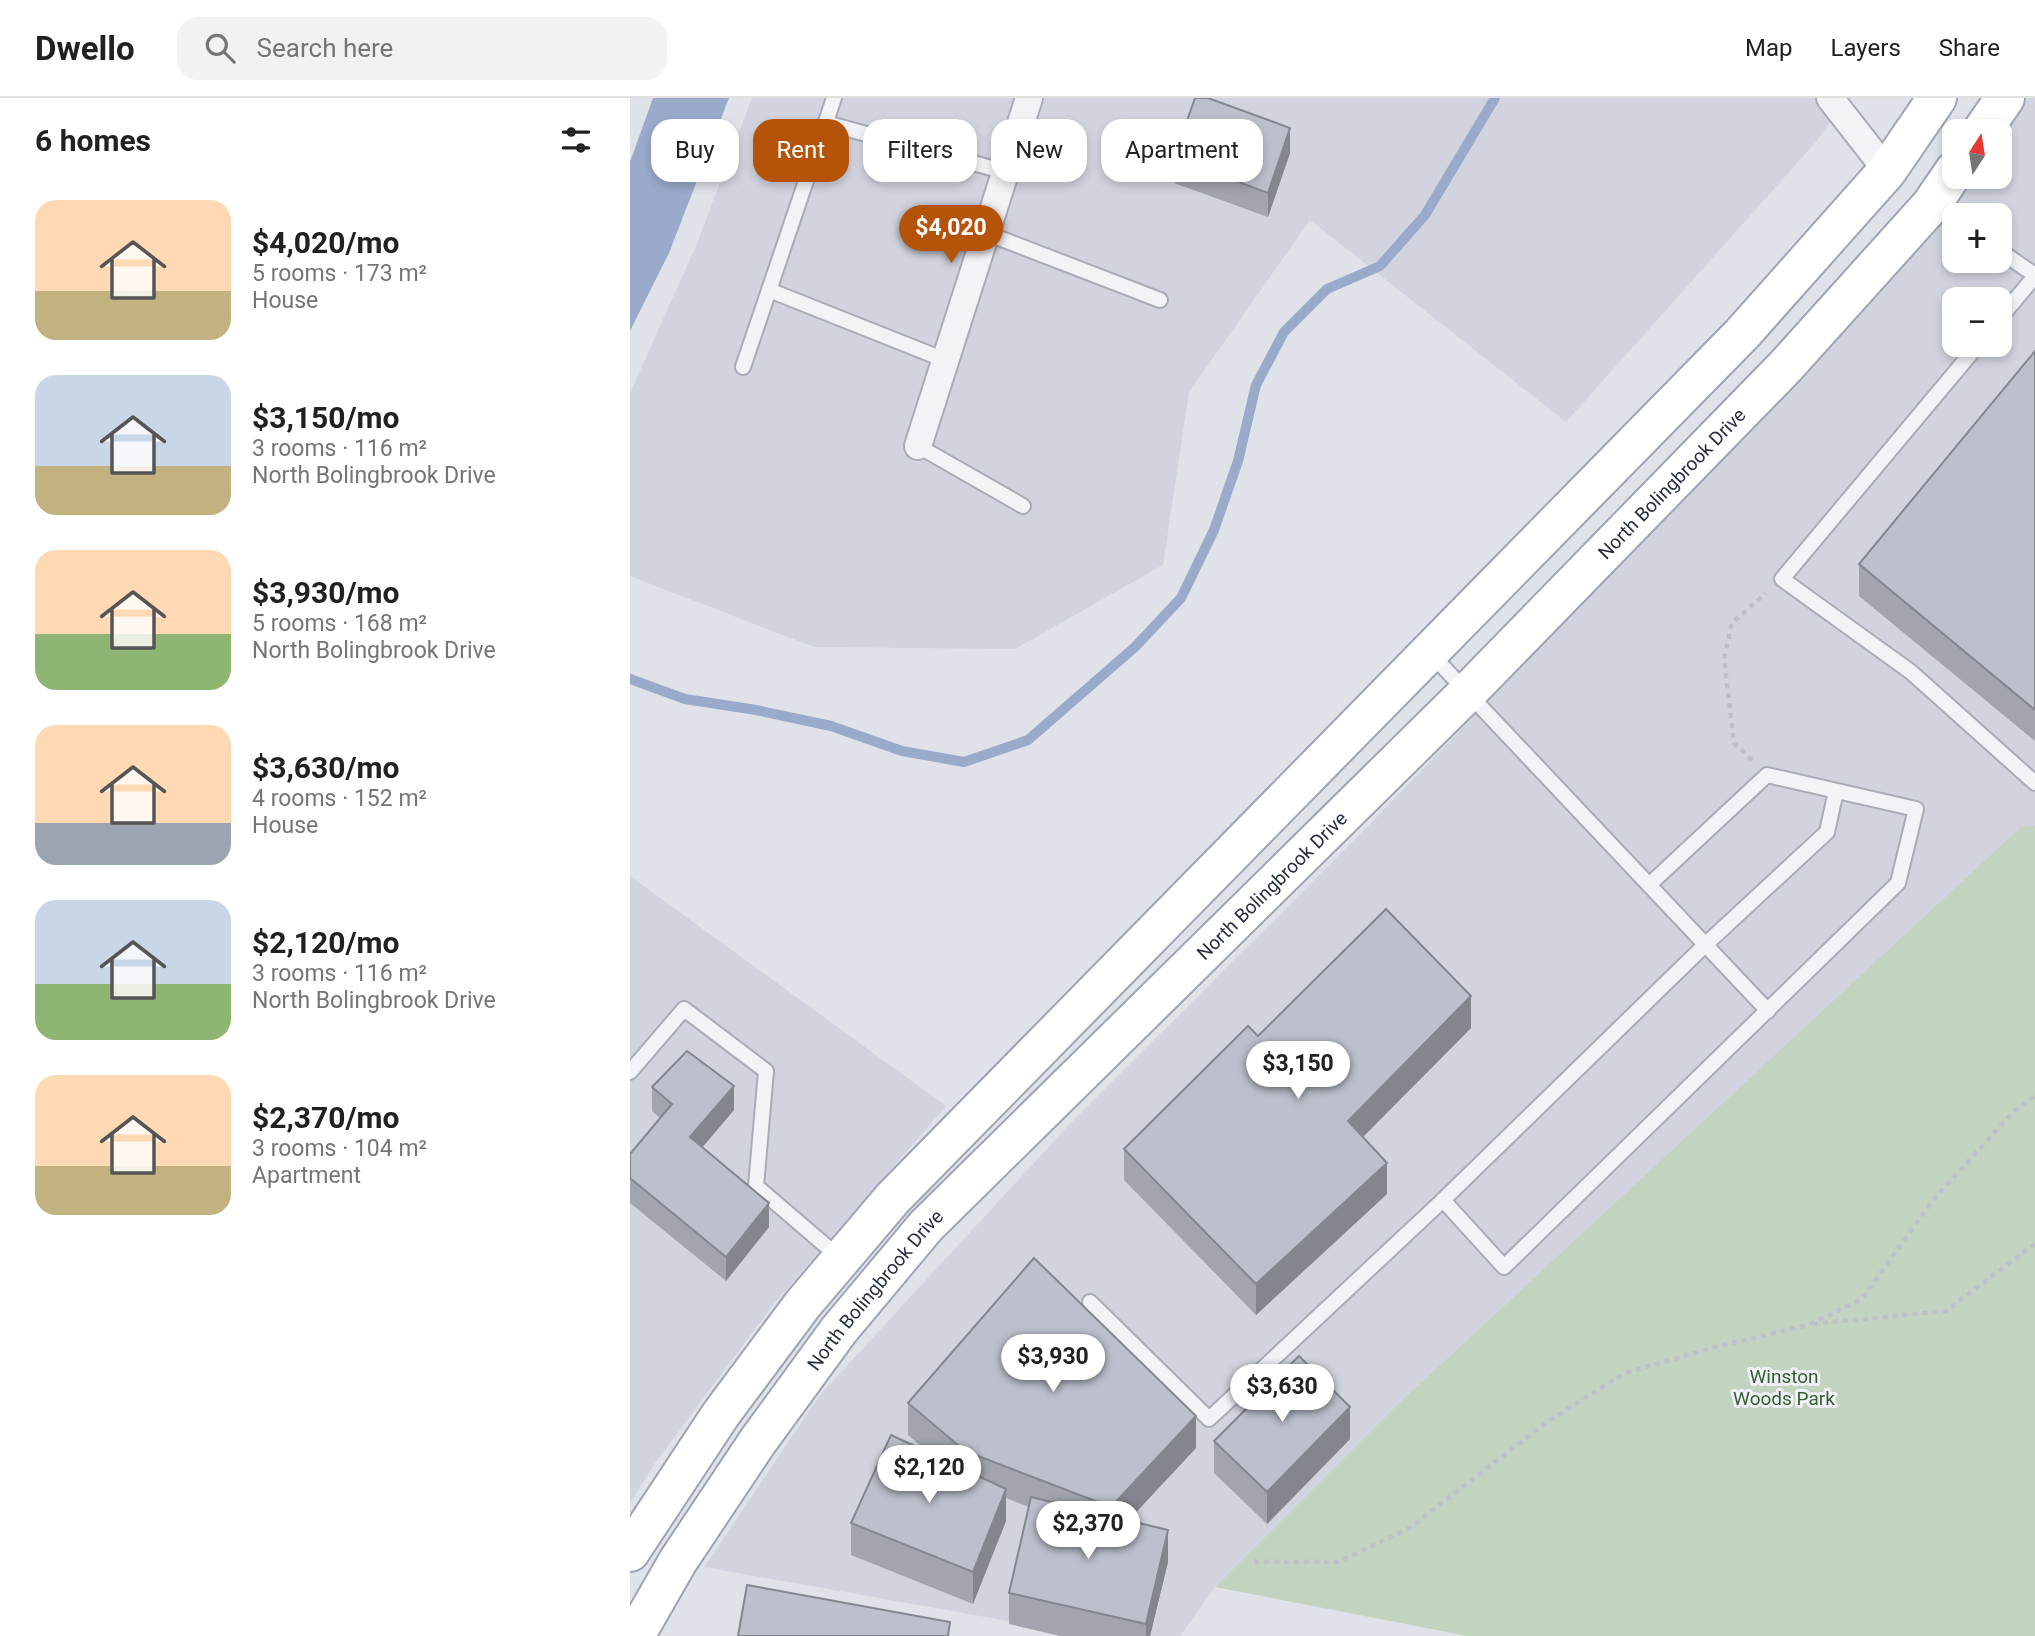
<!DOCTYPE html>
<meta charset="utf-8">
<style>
:root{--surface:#fff;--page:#f2f2f2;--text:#202124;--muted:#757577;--line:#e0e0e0;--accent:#b45309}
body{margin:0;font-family:Roboto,sans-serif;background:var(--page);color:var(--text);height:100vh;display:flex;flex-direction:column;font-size:26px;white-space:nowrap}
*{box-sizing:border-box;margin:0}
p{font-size:23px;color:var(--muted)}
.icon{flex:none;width:38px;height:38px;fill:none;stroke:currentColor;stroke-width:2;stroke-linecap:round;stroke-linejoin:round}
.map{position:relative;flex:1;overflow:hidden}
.panel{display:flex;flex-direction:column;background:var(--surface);width:630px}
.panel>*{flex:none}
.top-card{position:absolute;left:21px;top:21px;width:665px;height:63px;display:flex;gap:14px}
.needle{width:46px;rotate:12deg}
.controls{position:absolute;left:1312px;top:21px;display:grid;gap:14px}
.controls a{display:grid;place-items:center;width:70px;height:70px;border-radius:14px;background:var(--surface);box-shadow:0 4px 10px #0003;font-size:35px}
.price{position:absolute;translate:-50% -60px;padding:0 16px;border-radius:24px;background:#fff;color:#222;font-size:23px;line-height:46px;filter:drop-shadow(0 2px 4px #0008)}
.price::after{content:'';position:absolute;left:50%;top:42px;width:21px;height:16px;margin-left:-10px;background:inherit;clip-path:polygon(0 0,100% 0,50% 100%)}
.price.active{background:var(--accent);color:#fff}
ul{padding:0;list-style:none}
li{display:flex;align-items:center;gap:21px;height:175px;padding:0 35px}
li span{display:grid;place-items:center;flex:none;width:196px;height:140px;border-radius:21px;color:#555}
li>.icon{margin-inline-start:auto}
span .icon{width:84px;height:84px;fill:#fffc;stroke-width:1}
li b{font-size:30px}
h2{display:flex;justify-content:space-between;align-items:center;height:84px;padding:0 35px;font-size:30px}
.chip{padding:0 24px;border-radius:21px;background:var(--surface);box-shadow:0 4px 10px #0003;font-size:24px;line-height:63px}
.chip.active{background:var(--accent);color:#fff}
header{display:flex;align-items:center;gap:42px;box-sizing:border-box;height:98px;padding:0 35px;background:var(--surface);border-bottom:2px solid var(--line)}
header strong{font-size:33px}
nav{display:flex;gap:38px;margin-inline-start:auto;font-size:24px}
.search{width:490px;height:63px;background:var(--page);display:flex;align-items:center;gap:18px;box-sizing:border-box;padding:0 24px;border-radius:21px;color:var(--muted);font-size:26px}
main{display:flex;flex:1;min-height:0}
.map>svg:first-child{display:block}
</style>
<header>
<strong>Dwello</strong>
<div class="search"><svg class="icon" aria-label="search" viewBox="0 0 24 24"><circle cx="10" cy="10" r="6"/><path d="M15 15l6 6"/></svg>Search here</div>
<nav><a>Map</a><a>Layers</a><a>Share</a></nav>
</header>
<main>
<section class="panel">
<h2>6 homes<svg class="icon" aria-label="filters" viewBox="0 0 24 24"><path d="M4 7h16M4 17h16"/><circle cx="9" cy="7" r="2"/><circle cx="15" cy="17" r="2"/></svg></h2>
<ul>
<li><span style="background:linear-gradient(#ffd9b3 65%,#c2b280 0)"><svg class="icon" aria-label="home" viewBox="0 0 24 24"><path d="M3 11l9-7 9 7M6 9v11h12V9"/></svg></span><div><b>$4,020/mo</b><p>5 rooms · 173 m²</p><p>House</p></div></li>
<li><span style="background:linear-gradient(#c9d6e8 65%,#c2b280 0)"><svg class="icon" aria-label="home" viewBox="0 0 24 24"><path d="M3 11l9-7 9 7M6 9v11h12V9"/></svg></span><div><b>$3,150/mo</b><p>3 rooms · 116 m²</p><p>North Bolingbrook Drive</p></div></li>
<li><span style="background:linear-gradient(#ffd9b3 60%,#8fb573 0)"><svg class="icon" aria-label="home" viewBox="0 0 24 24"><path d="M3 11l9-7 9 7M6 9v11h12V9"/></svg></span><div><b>$3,930/mo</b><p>5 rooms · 168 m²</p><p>North Bolingbrook Drive</p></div></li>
<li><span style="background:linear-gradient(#ffd9b3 70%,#9aa5b1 0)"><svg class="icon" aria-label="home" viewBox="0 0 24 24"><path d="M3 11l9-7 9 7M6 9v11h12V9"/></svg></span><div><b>$3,630/mo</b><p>4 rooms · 152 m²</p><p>House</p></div></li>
<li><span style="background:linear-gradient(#c9d6e8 60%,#8fb573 0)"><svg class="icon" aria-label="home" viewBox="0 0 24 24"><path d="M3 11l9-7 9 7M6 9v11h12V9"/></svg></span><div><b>$2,120/mo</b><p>3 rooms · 116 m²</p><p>North Bolingbrook Drive</p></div></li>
<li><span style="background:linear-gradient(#ffd9b3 65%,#c2b280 0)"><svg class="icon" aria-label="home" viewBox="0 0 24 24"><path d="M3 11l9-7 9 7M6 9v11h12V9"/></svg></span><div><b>$2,370/mo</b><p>3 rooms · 104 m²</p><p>Apartment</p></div></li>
</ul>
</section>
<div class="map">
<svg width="1405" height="1538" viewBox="0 0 1405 1538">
<rect width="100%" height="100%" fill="#dfe2e9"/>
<g fill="#d1d4de" fill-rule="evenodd">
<path d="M122 0H1218L1185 45 936 324 680 122 559 294 533 467 385 551 184 549 0 478V295L66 148Z"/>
<path d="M1398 0H1405V728L1391 730 769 1305 585 1489 550 1538H463L74 1469 190 1297 438 1028 738 728 919 540 1334 96 1346 79H1370V42ZM1325 117H1370V163H1325ZM1325 201H1370V247H1325Z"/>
<path d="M0 778 316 1008 143 1207 25 1365 0 1405Z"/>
</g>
<path fill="#c2d3c0" d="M1405 728V1538H838L585 1489 769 1305 1391 729Z"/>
<path fill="#99aacb" d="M23 0H99L39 155 0 233V64Z"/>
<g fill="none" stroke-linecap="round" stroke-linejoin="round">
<path stroke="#99aacb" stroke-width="10" d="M0 581 55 601 126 612 201 628 272 653 334 664 398 642 505 549 551 500 584 432 608 363 626 287 654 234 697 191 750 168 795 117 865 0"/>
<g stroke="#a8acb7" stroke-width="18">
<g id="lane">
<path d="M196 25 376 74"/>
<path d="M1303 108 1325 123"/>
<path d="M356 135 530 202"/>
<path d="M1370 153 1405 177"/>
<path d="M139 192 315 262"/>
<path d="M1370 220 1405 178"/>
<path d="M1348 247 1152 481 1281 574 1405 685"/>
<path d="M113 269 204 0"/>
<path d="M288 348 393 408"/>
<path d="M801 556 1138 913"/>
<path d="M1019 787 1137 677 1286 711 1268 785 874 1169 813 1102 1075 847 1197 734 1206 693"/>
<path d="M0 974 54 911 136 973 126 1088 210 1160"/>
<path d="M460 1204 579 1321 813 1102"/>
</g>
</g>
<g stroke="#a8acb7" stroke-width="30">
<g id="street">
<path d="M1200 0 1257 73"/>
<path d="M288 348 399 0"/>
</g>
</g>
<g stroke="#9ea4b5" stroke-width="42">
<g id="primary">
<path d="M1352 33 1375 0"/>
<path d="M0 1454 91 1316 173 1206 263 1100 1112 236 1257 73 1307 0"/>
<path id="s1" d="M5 1538 48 1463 128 1343 209 1232 296 1128 837 595 1155 269 1301 107 1325 72"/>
</g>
</g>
<g stroke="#bdc0c8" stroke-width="4.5" stroke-dasharray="5 5" stroke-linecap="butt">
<path d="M1122 662 1104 645 1094 561 1102 525 1136 495"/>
<path d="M1183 1226 1316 1213 1405 1146"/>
<path d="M624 1464H708L778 1431 917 1324 995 1275 1086 1249 1178 1227 1232 1201 1303 1102 1384 1013 1405 998"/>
</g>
<use href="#lane" stroke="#f2f3f7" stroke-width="14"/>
<use href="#street" stroke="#f2f3f7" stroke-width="26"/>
<use href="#primary" stroke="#fff" stroke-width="38"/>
</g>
<g fill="#a2a5af">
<path d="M660 55 638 119 544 85V60Z"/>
<path d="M1405 253V643L1229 498V466Z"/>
<path d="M841 930 733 1039 757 1096 626 1217 494 1082V1051L628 938Z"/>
<path d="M22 989 104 1012 72 1049 139 1129 96 1183 0 1105V1056L30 1020 22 1013Z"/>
<path d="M278 1305 566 1350 499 1422 538 1464 520 1538H430L379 1526V1495L399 1409 376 1400V1423L343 1506 221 1457V1425L301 1356 278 1337Z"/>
<path d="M720 1341 637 1426 584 1375V1343Z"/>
</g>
<g fill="#84868f">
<path d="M660 30V55L638 119V95Z"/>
<path d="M841 898V930L718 1054V1023Z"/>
<path d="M104 988V1012L60 1064V1039Z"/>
<path d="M757 1065V1096L626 1217V1186Z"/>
<path d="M139 1105V1129L96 1183V1159Z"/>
<path d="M720 1309V1341L637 1426V1394Z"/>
<path d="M566 1318V1350L481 1441V1409Z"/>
<path d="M376 1391V1423L343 1506V1474Z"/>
<path d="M538 1432V1464L520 1538H516V1526Z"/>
</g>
<g fill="#bcc0cc" stroke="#84868f" stroke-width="2">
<path d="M565 0H578L660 30 638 95 544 60Z"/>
<path d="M1405 253V612L1229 466Z"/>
<path d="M756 811 841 898 718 1023 757 1065 626 1186 494 1051 618 928 628 938Z"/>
<path d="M57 953 104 988 60 1039 139 1105 96 1159 0 1080V1056L42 1006 22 989Z"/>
<path d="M404 1160 566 1318 481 1409 335 1353 278 1305Z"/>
<path d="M669 1258 720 1309 637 1394 584 1343Z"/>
<path d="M261 1337 376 1391 343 1474 221 1425Z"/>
<path d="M401 1399 538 1432 516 1526 379 1495Z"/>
<path d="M117 1487 320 1524 318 1538H108Z"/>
</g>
<g text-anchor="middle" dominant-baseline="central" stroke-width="6" stroke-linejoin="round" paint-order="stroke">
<g font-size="19" fill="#272d41" stroke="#eff1f6">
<text stroke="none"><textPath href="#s1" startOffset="1556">North Bolingbrook Drive</textPath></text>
<text stroke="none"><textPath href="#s1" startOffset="989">North Bolingbrook Drive</textPath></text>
<text stroke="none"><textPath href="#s1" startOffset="422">North Bolingbrook Drive</textPath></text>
</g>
<g font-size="19" fill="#365d34" stroke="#eff1f6">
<text x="1154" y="1278">Winston<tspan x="1154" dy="22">Woods Park</tspan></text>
</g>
</g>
</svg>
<div class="controls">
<a><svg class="needle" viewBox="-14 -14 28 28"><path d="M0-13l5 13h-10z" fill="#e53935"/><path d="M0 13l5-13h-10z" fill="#757577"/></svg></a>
<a>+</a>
<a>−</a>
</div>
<b class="price active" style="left:321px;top:167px">$4,020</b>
<b class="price" style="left:668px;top:1003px">$3,150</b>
<b class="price" style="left:423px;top:1296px">$3,930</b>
<b class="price" style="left:652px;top:1326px">$3,630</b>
<b class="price" style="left:299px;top:1407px">$2,120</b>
<b class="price" style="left:458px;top:1463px">$2,370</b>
<div class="top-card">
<a class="chip">Buy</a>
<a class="chip active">Rent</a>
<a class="chip">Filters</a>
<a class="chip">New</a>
<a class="chip">Apartment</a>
</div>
</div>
</main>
